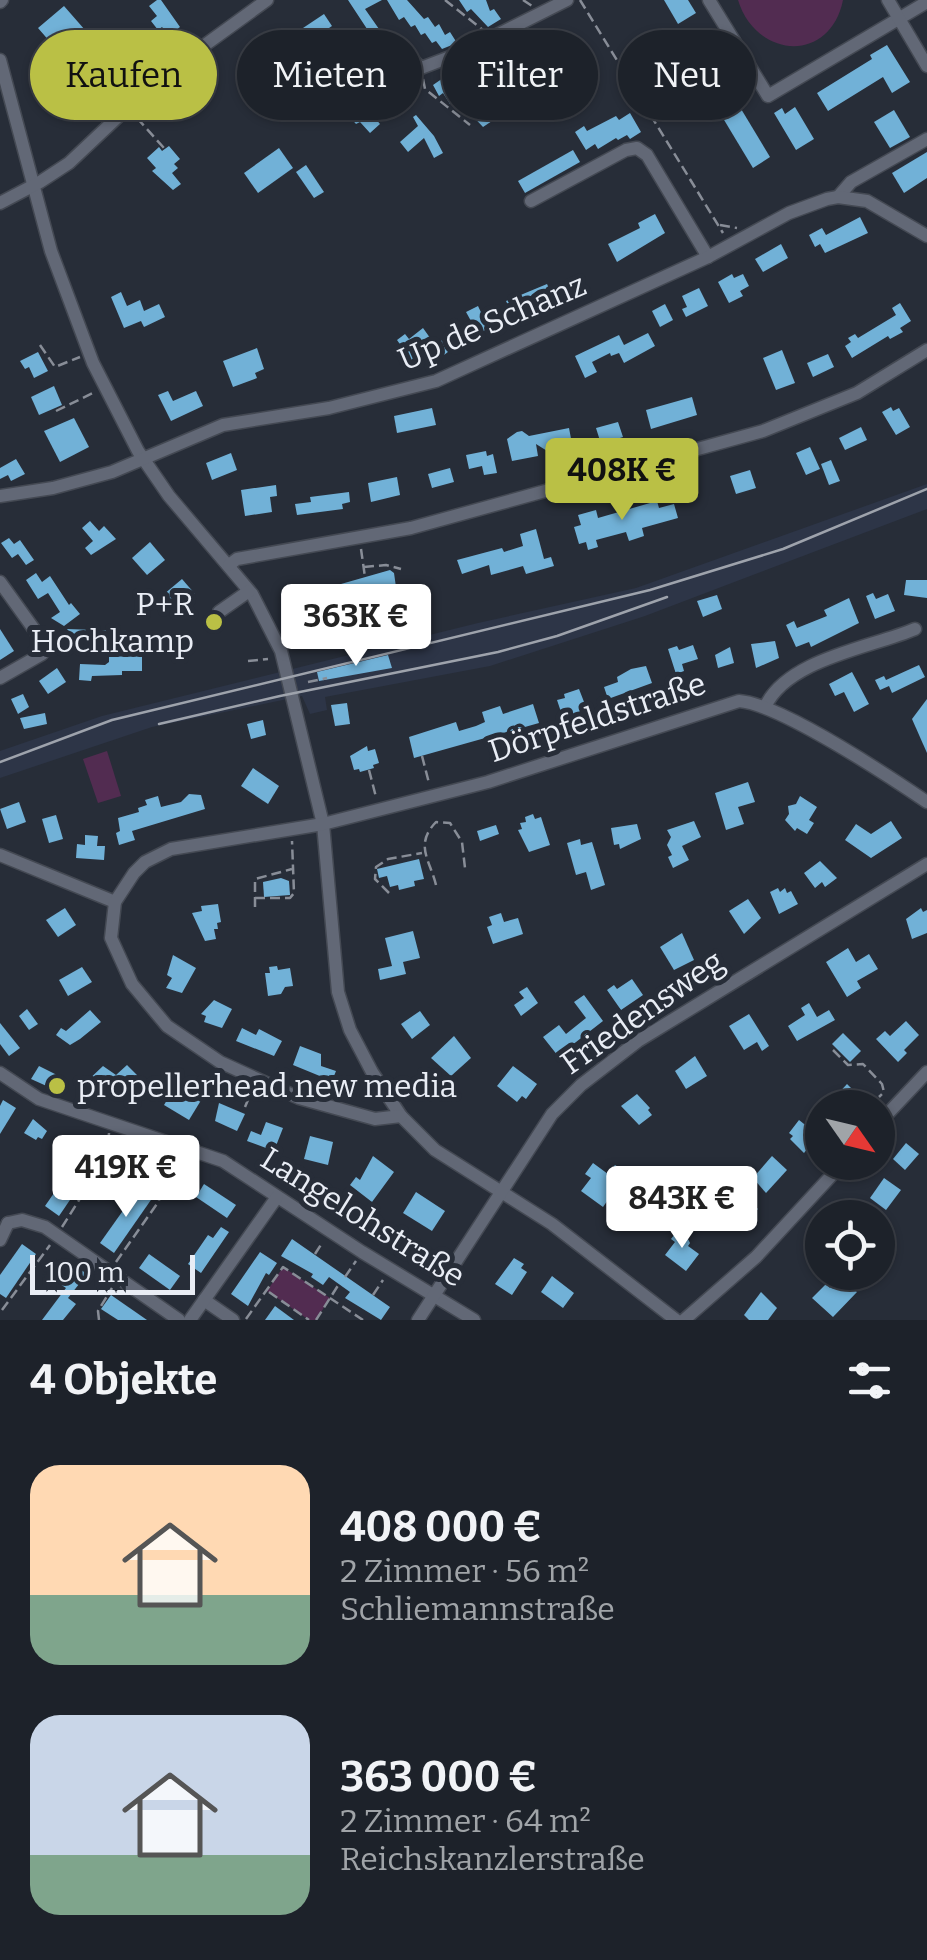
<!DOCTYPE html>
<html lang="de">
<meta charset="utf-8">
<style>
:root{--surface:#1d222a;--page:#2a2f36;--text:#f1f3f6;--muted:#a0a4a8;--line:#3b3f47;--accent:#bac045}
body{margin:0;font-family:Bitter,serif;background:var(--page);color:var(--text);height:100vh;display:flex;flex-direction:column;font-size:38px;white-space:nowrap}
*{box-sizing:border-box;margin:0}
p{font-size:32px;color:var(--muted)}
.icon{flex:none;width:55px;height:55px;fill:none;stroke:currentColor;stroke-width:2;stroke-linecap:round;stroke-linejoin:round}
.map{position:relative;height:1320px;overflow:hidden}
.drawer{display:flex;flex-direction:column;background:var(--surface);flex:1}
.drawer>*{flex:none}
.guide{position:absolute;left:30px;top:30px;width:868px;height:90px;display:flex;gap:20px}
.needle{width:65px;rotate:124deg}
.buttons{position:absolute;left:805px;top:1090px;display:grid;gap:20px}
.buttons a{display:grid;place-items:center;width:90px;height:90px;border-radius:50%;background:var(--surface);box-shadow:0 2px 8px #0004,0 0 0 2px var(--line);font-size:50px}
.scale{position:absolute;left:30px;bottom:25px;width:165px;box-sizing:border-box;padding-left:10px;border:5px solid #e9edf5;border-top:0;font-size:28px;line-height:35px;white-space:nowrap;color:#e9edf5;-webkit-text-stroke:8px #272d38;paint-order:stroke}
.price{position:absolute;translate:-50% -85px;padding:0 22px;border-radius:10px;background:#fff;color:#222;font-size:32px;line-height:65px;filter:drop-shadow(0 2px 5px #0008)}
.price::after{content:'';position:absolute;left:50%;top:60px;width:30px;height:22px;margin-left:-15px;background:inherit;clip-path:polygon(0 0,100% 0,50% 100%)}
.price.active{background:var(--accent);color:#111}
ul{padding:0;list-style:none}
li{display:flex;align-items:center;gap:30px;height:250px;padding:0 30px}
li span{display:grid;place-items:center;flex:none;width:280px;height:200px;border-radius:30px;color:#555}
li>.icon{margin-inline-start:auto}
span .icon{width:120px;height:120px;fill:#fffc;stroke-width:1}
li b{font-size:42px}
h2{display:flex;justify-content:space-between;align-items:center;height:120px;padding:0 30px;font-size:42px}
.tag{padding:0 35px;border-radius:45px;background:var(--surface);box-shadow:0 2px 8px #0004,0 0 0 2px var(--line);font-size:35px;line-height:90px}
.tag.active{background:var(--accent);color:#111}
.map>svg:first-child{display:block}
</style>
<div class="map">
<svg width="927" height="1320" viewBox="0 0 927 1320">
<rect width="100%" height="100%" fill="#272d38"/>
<path fill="#2d3547" d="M927 484V509L645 616 490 666 325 697 327 710 310 714 302 696 152 727 0 778V751L102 716 478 623 636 588Z"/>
<g fill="#522c51">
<path d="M738 0H843C830 64 756 59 738 0Z"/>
<path d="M107 751 121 796 98 803 83 759Z"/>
<path d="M283 1267 330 1298 316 1320H309L267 1291Z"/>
</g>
<g fill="#71b1d7">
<path d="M157 0H161L180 27 169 35 162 27 158 30 151 21 157 16 149 6Z"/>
<path d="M348 0H382L365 9 379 29 371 35Z"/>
<path d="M387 0H407L424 19 428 17 435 27 439 24 445 35 450 32 457 43 442 49 436 41 432 43 425 33 421 35 415 25 411 27 404 17 399 20Z"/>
<path d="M459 0H486L490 11 494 9 501 19 488 27 471 9 467 12Z"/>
<path d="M664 0H688L696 13 678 24Z"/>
<path d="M64 6 85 30 51 57 44 49 51 43 38 28Z"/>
<path d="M324 14 332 26 311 40 303 28Z"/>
<path d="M133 28 152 49 127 72 108 52Z"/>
<path d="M539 28 547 40 551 37 558 48 561 45 568 55 572 53 590 72 577 80 570 70 566 73 559 62 555 64 548 54 544 56 538 46 534 48 526 36Z"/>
<path d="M887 45 910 82 892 93 883 77 828 111 817 93 872 59 870 55Z"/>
<path d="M387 48 408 69 421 88 413 94 383 51Z"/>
<path d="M492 52 510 71 514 68 521 79 525 77 532 87 539 83 546 94 530 104 523 93 519 96 512 85 508 88 501 77 497 79 491 69 487 71 480 61Z"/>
<path d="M283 55 288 62 294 58 302 70 290 78 294 84 279 94 273 86 281 80 270 64Z"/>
<path d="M720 74 770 157 753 168 703 85Z"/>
<path d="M446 76 453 87 457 85 463 95 467 92 485 111 495 105 501 115 483 127 466 109 461 111 454 101 450 104 443 93 439 96 433 85Z"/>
<path d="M66 78 79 89 74 94 90 108 80 119 72 112 69 117 53 103 59 95 55 91Z"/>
<path d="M367 80 383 98 369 111 380 124 370 133 360 122 356 124 339 105Z"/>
<path d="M795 107 814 139 796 150 774 113 782 108 785 114Z"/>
<path d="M894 110 910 137 890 148 874 122Z"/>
<path d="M630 113 641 132 630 139 627 135 618 140 616 138 598 149 595 144 586 150 575 132 584 126 587 131 616 116 619 120Z"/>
<path d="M416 115 434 136 443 153 434 158 424 138 408 152 400 142 418 126 413 117Z"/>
<path d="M169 146 180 159 174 164 178 168 172 173 181 184 173 190 152 171 156 168 147 158 159 147 162 151Z"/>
<path d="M279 148 293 168 258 193 244 173Z"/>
<path d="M573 150 580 162 525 193 518 181Z"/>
<path d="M927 152V178L904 193 892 173Z"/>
<path d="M306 165 324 192 314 198 296 172Z"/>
<path d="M655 214 665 233 617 262 608 244 640 228 638 223Z"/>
<path d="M860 217 868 233 825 253 820 244 815 247 809 235 822 228 826 235Z"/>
<path d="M781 244 788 258 763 272 755 259Z"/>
<path d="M732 274 734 278 743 274 749 286 740 291 743 296 729 303 718 282Z"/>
<path d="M547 284 552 295 537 302 539 306 532 312 514 317 506 301Z"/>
<path d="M699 288 708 306 686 317 682 309 687 307 682 296Z"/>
<path d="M121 292 127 306 140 300 144 311 159 304 165 317 144 327 141 321 124 328 111 297Z"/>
<path d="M900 303 911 321 900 328 903 332 890 339 888 336 852 358 845 346 851 342 848 338 855 334 858 338 896 315 892 308Z"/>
<path d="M665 304 673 320 660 327 652 311Z"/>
<path d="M478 306 489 329 470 335 465 324 471 321 466 312Z"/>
<path d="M423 328 433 342 411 360 397 340 405 334 409 339Z"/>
<path d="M648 333 655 346 624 363 619 353 611 356 610 353 592 362 597 372 585 378 575 356 619 335 624 345Z"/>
<path d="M449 335 457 345 444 355 436 345Z"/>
<path d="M257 348 264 369 255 373 257 378 233 387 223 361Z"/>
<path d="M782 350 795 383 776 390 763 358Z"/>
<path d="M38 352 48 371 34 378 29 367 25 369 20 361Z"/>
<path d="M828 354 834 367 813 377 807 363Z"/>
<path d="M54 386 62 405 39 415 31 397Z"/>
<path d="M168 391 173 401 196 391 203 406 171 421 158 395Z"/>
<path d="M692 397 697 415 651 429 646 410Z"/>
<path d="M891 407 893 411 899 408 910 427 896 435 882 412Z"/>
<path d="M432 408 436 425 397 433 394 416Z"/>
<path d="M74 418 89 447 60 462 44 431Z"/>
<path d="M618 422 623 437 601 444 596 428Z"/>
<path d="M861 427 867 440 845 450 839 438Z"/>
<path d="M569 428 573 449 552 454 536 444 538 456 512 461 507 439 517 432 522 431 529 436Z"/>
<path d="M810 447 820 469 806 475 796 453Z"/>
<path d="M486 451 487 456 493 454 497 473 484 475 482 466 469 469 466 455Z"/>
<path d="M231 453 237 470 212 480 206 463Z"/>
<path d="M16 459 25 474 11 481 8 475 0 479V468Z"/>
<path d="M831 460 840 481 829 485 821 464Z"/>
<path d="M450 468 454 482 432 488 428 474Z"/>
<path d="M750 470 756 488 736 494 730 476Z"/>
<path d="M397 477 400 495 371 502 368 483Z"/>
<path d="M276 485 277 496 270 497 272 512 245 516 241 490Z"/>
<path d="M349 492 350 502 342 504 343 509 297 515 295 504 311 502 310 497Z"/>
<path d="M657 501 659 508 674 504 678 518 642 528 644 536 629 541 626 532 596 540 598 547 588 550 586 542 579 544 574 527 581 525 578 515 596 510 598 518Z"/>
<path d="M90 521 99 531 104 526 116 539 91 555 85 548 93 541 82 528Z"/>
<path d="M536 529 544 559 551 557 554 566 526 574 523 566 491 575 489 565 462 574 457 560 502 548 504 552 523 546 520 534Z"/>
<path d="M9 538 14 544 20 540 34 560 26 565 18 554 12 558 1 543Z"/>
<path d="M150 542 165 560 147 575 132 558Z"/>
<path d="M390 570 394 573 397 594 369 602 371 609 353 614 354 617 349 618 353 633 344 636 342 630 322 635 312 608 345 599 341 584Z"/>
<path d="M36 573 42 582 50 576 69 605 71 603 80 614 64 626 51 618 60 612 48 593 38 599 26 580Z"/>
<path d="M182 579 195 594 176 611 163 595Z"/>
<path d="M906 580H927V598L904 595Z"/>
<path d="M873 593 876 599 888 594 895 611 875 619 866 596Z"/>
<path d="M717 595 722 609 703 617 697 601Z"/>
<path d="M849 598 859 623 811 647 809 642 796 647 786 625 794 621 797 628 827 616 824 610Z"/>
<path d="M0 629 14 651 0 660Z"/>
<path d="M67 629 122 631V640L75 639Z"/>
<path d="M775 641 779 658 756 668 751 644Z"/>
<path d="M693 645 698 659 682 664 684 671 676 674 668 649 677 646 679 650Z"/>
<path d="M730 647 734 663 718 668 715 655Z"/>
<path d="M142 655V671H122V675L92 676 91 681 79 680 80 664 105 665 109 662V656Z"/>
<path d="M388 655 392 668 319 681 317 672Z"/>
<path d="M919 665 925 677 892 693 889 686 880 690 875 680 884 676 886 680Z"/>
<path d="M646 666 652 683 608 699 604 687 618 682 617 677 631 669Z"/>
<path d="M57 668 66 682 48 694 39 681Z"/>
<path d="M852 672 869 704 854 712 844 692 835 696 829 684Z"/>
<path d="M579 689 586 707 575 715H562L557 700 565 698 564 694Z"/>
<path d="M23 694 29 707 18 714 11 699Z"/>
<path d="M927 699V753L912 719Z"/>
<path d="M347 703 350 724 335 726 331 705Z"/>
<path d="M533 704 539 723 414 758 409 737 456 722 459 731 476 726 485 722 482 712 500 706 503 714Z"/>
<path d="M45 713 47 724 24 729 20 718Z"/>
<path d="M263 720 266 735 251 739 247 724Z"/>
<path d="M367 746 368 751 375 749 379 763 373 765 374 768 360 772 359 769 354 770 350 756Z"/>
<path d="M253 768 279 786 268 804 241 786Z"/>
<path d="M748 782 755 802 738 807 744 824 726 830 715 793Z"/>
<path d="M189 794 201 795 205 809 132 831 135 840 119 845 116 833 120 831 118 818 139 812 138 808 147 805 145 800 158 796 161 807 181 802Z"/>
<path d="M800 796 817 807 809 820 814 823 807 834 797 828 795 831 785 820 789 814 788 806 796 804Z"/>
<path d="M19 802 26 822 7 829 0 809Z"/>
<path d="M533 814 535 819 541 817 550 845 529 852 518 830 522 829 520 823 526 822 525 817Z"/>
<path d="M56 815 63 839 49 843 42 819Z"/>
<path d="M694 821 701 837 682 846 689 860 673 868 668 857 672 855 667 845 671 837 667 830Z"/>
<path d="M891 821 902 838 871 858 845 840 856 824 871 834Z"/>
<path d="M637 824 641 839 620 849 619 844 614 845 611 828Z"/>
<path d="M496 825 499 834 480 841 477 831Z"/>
<path d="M85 835 98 836 97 846H105L104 860 76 858 77 844 85 845Z"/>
<path d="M580 839 581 845 592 842 605 885 591 890 586 872 576 875 567 843Z"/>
<path d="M419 859 424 879 414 881 415 886 399 890 398 885 390 887 387 876 379 878 377 869Z"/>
<path d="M820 861 837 878 825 887 822 882 815 888 804 873Z"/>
<path d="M281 878 289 881 290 895 264 897 263 882Z"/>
<path d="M778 888 780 892 785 888 787 893 791 891 798 904 779 914 770 892Z"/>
<path d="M748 899 761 918 744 934 729 911Z"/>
<path d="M218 904 221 922 217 923 218 929H214L216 939 205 941 192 913 202 911 201 906Z"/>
<path d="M65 908 76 925 58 937 46 920Z"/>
<path d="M921 908 923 912 927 910V933L912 939 906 919Z"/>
<path d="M501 913 504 922 518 918 523 934 493 944 487 927 492 925 489 917Z"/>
<path d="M413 931 420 958 403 962 406 974 380 980 378 969 392 966 385 938Z"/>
<path d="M682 933 694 960 674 970 660 947Z"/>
<path d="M848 948 856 962 869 954 878 969 857 981 861 988 847 997 826 962Z"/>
<path d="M173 955 196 968 182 993 166 988 172 978 167 975Z"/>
<path d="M277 966 278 970 290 968 293 986 285 987 281 994 268 996 265 973H270L269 967Z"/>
<path d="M82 967 92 982 68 996 59 980Z"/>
<path d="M632 979 643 995 621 1010 607 990 614 985 617 989Z"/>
<path d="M527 987 538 1003 521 1016 514 1005 524 998 519 992Z"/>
<path d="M584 995 603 1021 558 1056 543 1037 559 1025 566 1034 586 1018 574 1002Z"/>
<path d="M214 1000 232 1009 222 1028 204 1022 206 1016 201 1014Z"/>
<path d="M809 1003 817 1017 829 1010 835 1020 797 1041 788 1026 805 1015 801 1008Z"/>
<path d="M27 1009 38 1024 29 1030 19 1016Z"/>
<path d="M90 1010 101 1022 80 1039 70 1045 56 1035 61 1028 66 1031Z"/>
<path d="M420 1011 430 1025 412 1039 401 1024Z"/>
<path d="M749 1014 769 1046 762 1051 757 1042 744 1050 729 1026Z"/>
<path d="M906 1021 919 1035 904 1050 907 1053 898 1062 876 1039 885 1031 890 1036Z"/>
<path d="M0 1023 20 1048 9 1056 0 1044Z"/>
<path d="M242 1028 256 1035 259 1029 282 1041 274 1056 236 1041Z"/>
<path d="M843 1033 861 1051 850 1062 832 1044Z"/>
<path d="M454 1036 471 1058 451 1076 431 1058Z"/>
<path d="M300 1046 321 1054V1066L336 1071 332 1081 293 1065Z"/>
<path d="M695 1056 707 1076 686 1089 675 1071Z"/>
<path d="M127 1065 137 1075 118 1094 114 1089 101 1101 84 1084 103 1066 116 1075Z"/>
<path d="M39 1066 67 1080 60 1092 31 1079Z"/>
<path d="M513 1066 537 1084 526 1099 522 1096 517 1102 497 1086Z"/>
<path d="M178 1082 203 1097 189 1120 164 1105Z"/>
<path d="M847 1084 860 1097 849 1108H825Z"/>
<path d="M637 1094 650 1108 648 1110 652 1115 639 1125 621 1106Z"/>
<path d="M3 1100 16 1108 0 1134V1106Z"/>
<path d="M219 1103 245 1114 237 1131 215 1121Z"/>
<path d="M33 1119 47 1131 42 1139 38 1137 36 1140 24 1133Z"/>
<path d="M799 1120 818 1135 804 1153 790 1139 793 1136 789 1133Z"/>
<path d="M266 1122 283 1128 274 1151 247 1141 251 1131 261 1135Z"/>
<path d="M310 1136 333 1142 328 1165 304 1159Z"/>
<path d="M906 1143 919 1154 905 1170 893 1159Z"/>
<path d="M84 1150 98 1159 59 1216 45 1206Z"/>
<path d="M373 1156 394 1172 372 1202 350 1185 356 1177 360 1180Z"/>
<path d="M772 1156 787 1170 766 1193 753 1178Z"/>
<path d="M125 1159 150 1168 146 1179 121 1169Z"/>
<path d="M593 1163 608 1174 615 1165 627 1173 603 1207 581 1191 591 1178 585 1174Z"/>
<path d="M884 1178 901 1190 886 1210 870 1198Z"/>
<path d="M204 1184 236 1205 227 1218 196 1197Z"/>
<path d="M649 1186 669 1201 660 1213 640 1198Z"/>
<path d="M139 1188 153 1197 114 1253 100 1243Z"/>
<path d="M416 1192 445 1211 432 1231 403 1213Z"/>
<path d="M740 1192 758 1209 738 1228 729 1219 725 1223 718 1216Z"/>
<path d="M221 1227 229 1232 201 1273 188 1264 208 1235 213 1238Z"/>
<path d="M678 1230 687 1237 690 1243 688 1246 699 1254 686 1271 665 1255 675 1242 671 1239Z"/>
<path d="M292 1239 390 1307 381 1320 345 1298 350 1292 329 1277 323 1285 311 1277 313 1274 281 1256Z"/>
<path d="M22 1244 36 1254 6 1298 0 1294V1275Z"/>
<path d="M260 1252 277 1263 269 1275 266 1273 248 1306 231 1294Z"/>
<path d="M149 1254 180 1276 170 1290 139 1268Z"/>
<path d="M514 1258 524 1264 521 1268 527 1272 512 1295 495 1284Z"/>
<path d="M74 1265 87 1274 68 1298 76 1304 63 1320H42L66 1288 60 1284Z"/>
<path d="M552 1276 574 1293 563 1308 541 1292Z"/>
<path d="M840 1277 857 1292 833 1317 812 1298 826 1284 830 1288Z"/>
<path d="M761 1292 777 1308 768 1320H749L744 1315Z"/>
<path d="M111 1295 147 1320H118L101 1309Z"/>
<path d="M275 1306 294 1320H265Z"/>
</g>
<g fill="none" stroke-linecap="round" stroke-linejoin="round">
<g stroke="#444953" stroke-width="15">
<g id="minor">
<path d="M709 0 768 96 927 2"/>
<path d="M888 0 927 66"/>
<path d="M0 2 2 0"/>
<path d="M395 42 421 68 463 52 567 0"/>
<path d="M0 60 51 251 93 363 138 451 169 496 252 594 281 651 323 824 338 992 350 1030 372 1072 401 1116 435 1150 552 1224 676 1320"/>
<path d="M838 197 851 182 927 139"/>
<path d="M531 201 626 150 637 148 647 155 708 257"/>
<path d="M0 203 40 182 69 163 158 79 267 0"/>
<path d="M0 496 53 488 112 472 223 425 329 408 436 381 708 257 789 213 827 199 838 197 867 201 927 236"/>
<path d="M229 565 237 559 411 528 763 431 857 393 927 350"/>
<path d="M0 582 46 646 42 654 0 678"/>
<path d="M219 612 249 591"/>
<path d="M765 707C787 659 870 648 915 629"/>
<path d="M0 855 115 902"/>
<path d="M0 1073 39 1099 223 1161 362 1252 474 1320"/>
<path d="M401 1116 375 1119 299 1098 220 1062 167 1026 132 984 111 938 115 902 134 873 145 862 171 849 323 824 488 782 739 701C780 704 890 777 927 802"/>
<path d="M878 1124 927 1072"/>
<path d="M8 1223 22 1220 45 1227 179 1320"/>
<path d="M0 1240 8 1223"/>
<path d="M204 1300 233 1320"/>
<path d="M190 1320 277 1197"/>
<path d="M418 1320 552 1114 581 1085 638 1041 927 864"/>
<path d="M684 1320 756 1257 844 1162"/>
</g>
</g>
<g stroke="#888d97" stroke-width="2.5" stroke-dasharray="10 5" stroke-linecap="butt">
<path d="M445 0 483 30"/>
<path d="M523 0 532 6"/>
<path d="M580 0 723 233"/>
<path d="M516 39 561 74"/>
<path d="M469 62 515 96"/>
<path d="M423 79 425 89 470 125"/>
<path d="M137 118 164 148"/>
<path d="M720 225 737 228"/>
<path d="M40 345 55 367 80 357"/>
<path d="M56 411 95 392"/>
<path d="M361 549 365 577"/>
<path d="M364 567 386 565 401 569"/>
<path d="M248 661 268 659"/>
<path d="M308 682 327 678"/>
<path d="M422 756 429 783"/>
<path d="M369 770 376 797"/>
<path d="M436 885C430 860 414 845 436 822L450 823 462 842 465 868"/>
<path d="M389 893 375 879 376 867 388 859 422 853"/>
<path d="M255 898H290L294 893 292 841"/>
<path d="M255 907V879L292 869"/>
<path d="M833 1050 848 1065 863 1064 882 1084 884 1092 879 1097"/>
<path d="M203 1095 216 1074"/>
<path d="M857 1099 866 1108"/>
<path d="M245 1107 253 1088"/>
<path d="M104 1162 115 1163 125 1151"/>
<path d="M62 1227 107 1156 109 1133"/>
<path d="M315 1254 322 1243"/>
<path d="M116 1262 159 1201 162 1154"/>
<path d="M345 1277 356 1261"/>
<path d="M269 1292 309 1320"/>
<path d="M373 1295 383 1280"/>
<path d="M2 1310 50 1245"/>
<path d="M246 1319 283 1267 363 1320"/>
<path d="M99 1320 98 1311 112 1288"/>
<path d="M316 1320 339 1284"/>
</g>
<use href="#minor" stroke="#626876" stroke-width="12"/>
<g stroke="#9ea3ac" stroke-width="2.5">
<path d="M159 724 280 696 498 652 557 636 667 597"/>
<path d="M0 762 112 720 650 590 783 549 927 489"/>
</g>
</g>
<g fill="#bac045" stroke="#272d38" stroke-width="4">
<circle cx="214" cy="622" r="10"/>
<circle cx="57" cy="1086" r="10"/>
</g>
<g text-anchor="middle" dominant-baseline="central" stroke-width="10" stroke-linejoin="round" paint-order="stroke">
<g font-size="32" fill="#e9edf5" stroke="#272d38">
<text transform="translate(492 322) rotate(-23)">Up de Schanz</text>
<text transform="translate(597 717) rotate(-18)">Dörpfeldstraße</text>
<text transform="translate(642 1012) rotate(-35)">Friedensweg</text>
<text transform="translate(363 1217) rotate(32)">Langelohstraße</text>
</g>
<g font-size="32" fill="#e9edf5" stroke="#272d38" text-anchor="end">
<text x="194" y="604">P+R<tspan x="194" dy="37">Hochkamp</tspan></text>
<text x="77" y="1086" text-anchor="start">propellerhead new media</text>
</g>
</g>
</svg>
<div class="buttons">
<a><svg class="needle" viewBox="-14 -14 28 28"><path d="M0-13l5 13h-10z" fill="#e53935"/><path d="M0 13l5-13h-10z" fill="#a0a4a8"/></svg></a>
<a><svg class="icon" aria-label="locate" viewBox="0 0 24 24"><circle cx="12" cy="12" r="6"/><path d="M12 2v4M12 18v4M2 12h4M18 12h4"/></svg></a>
</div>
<div class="scale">100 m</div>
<b class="price active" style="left:622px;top:523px">408K €</b>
<b class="price" style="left:356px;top:669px">363K €</b>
<b class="price" style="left:126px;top:1220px">419K €</b>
<b class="price" style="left:682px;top:1251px">843K €</b>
<div class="guide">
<a class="tag active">Kaufen</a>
<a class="tag">Mieten</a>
<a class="tag">Filter</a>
<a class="tag">Neu</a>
</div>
</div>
<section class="drawer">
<h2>4 Objekte<svg class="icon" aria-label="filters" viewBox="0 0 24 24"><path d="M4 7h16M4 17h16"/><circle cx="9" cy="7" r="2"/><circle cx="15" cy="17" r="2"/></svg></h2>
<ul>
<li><span style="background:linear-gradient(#ffd9b3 65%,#7fa58c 0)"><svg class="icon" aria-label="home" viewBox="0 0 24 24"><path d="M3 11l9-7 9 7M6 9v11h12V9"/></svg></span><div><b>408 000 €</b><p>2 Zimmer · 56 m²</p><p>Schliemannstraße</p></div></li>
<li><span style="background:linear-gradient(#c9d6e8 70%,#7fa58c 0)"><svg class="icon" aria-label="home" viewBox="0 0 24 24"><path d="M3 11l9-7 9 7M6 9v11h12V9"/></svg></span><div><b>363 000 €</b><p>2 Zimmer · 64 m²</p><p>Reichskanzlerstraße</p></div></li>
</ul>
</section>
